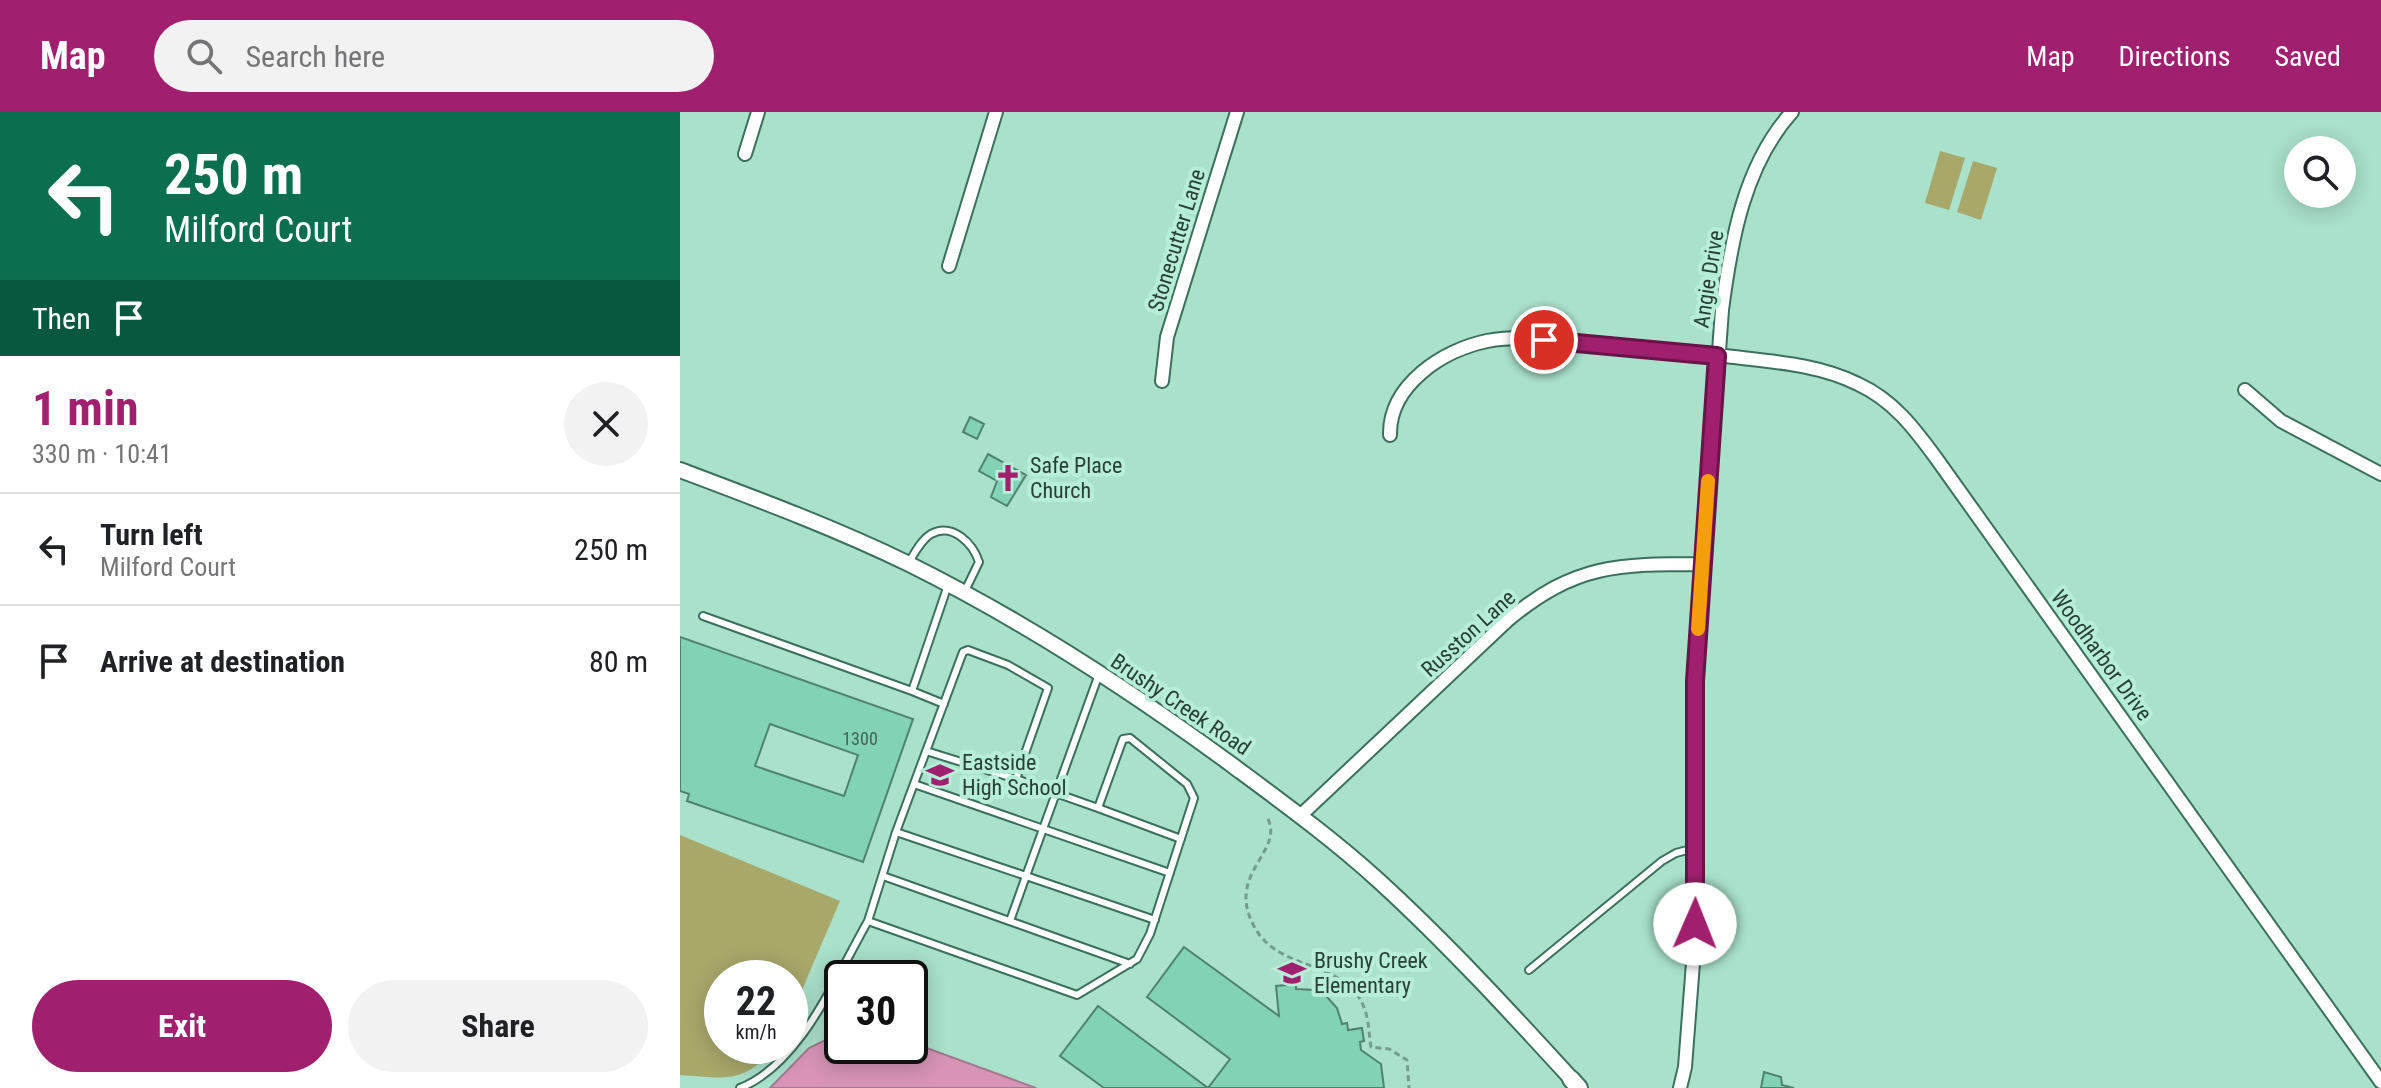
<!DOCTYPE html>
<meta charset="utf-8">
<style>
:root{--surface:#fff;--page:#f2f2f2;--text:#202124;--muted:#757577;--line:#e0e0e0;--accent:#a11f6f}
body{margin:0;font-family:"Roboto Condensed",sans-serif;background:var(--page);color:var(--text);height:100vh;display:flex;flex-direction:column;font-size:30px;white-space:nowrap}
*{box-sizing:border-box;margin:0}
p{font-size:26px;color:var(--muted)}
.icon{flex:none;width:44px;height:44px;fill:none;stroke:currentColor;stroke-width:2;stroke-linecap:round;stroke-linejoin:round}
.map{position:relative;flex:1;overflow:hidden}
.drawer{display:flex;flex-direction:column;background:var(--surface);width:680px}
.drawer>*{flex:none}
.top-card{background:#0b6e4f;color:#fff;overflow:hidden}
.buttons{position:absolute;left:1604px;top:24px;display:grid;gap:16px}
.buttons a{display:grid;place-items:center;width:72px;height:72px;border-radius:50%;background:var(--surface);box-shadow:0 4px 20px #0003;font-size:40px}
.speed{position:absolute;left:24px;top:848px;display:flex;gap:16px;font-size:40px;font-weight:700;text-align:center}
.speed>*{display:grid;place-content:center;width:104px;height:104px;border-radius:50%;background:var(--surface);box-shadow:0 4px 20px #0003;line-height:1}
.speed small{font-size:20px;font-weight:400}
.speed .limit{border:4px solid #111;border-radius:12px;background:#fff;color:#111}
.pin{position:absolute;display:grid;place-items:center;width:68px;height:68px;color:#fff;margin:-34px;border:4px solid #fff;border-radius:50%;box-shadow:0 2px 8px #0007}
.me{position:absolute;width:88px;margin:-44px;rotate:1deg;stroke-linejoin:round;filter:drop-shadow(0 0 6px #0008)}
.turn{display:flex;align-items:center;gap:28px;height:168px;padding:0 32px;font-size:36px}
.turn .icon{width:104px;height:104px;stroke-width:2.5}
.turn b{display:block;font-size:56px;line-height:68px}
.then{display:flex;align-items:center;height:76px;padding:0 32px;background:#0003;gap:16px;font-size:30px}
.round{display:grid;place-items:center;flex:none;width:84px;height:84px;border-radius:42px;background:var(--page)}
.headline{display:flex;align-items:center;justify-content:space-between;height:136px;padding:0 32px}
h1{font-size:48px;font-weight:700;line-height:60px;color:var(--accent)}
.primary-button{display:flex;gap:16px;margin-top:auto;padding:16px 32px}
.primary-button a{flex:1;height:92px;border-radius:48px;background:var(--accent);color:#fff;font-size:32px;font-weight:700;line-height:92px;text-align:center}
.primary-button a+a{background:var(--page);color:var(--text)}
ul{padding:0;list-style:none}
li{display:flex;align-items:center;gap:24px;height:112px;padding:0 32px;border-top:2px solid var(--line)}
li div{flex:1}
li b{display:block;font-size:30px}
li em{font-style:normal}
header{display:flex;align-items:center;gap:48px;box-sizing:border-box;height:112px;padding:0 40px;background:var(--accent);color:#fff}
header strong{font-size:38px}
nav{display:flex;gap:44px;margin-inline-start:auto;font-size:28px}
.search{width:560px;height:72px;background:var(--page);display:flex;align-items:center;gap:20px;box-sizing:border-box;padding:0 28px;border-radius:44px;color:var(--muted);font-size:30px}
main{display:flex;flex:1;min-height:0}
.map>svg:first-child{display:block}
</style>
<header>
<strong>Map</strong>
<div class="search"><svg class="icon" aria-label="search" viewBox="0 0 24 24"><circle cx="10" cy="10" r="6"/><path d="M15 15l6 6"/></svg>Search here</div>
<nav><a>Map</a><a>Directions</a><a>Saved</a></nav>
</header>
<main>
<section class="drawer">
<div class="top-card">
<div class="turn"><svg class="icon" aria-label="left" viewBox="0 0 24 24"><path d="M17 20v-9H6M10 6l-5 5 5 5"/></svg><div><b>250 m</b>Milford Court</div></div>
<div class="then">Then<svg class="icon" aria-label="arrive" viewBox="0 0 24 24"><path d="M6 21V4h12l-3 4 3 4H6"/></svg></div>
</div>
<div class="headline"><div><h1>1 min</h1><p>330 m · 10:41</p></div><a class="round"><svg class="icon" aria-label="close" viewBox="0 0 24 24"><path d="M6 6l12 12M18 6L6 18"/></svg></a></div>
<ul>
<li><svg class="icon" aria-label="left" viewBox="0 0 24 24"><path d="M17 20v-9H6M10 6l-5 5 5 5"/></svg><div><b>Turn left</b><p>Milford Court</p></div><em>250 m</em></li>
<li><svg class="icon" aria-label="arrive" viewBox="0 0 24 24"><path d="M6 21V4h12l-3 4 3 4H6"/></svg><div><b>Arrive at destination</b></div><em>80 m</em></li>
</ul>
<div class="primary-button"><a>Exit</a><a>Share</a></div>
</section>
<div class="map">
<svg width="1701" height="976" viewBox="0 0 1701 976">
<rect width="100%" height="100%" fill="#a9e1cb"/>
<!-- green -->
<path fill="#a8a86b" d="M1260 39 1285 46 1269 98 1245 91Z
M1293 49 1317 56 1301 108 1277 100Z
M0 723 160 789 110 906V866H42V934H95C64 973 45 966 0 963Z"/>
<!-- water -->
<path fill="#d794b5" stroke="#a37a8f" stroke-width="2" d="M162 920V934H230V930L356 976H90L129 936Z"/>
<!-- building -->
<path fill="#82d2b5" stroke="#4f8370" stroke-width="2" fill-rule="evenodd" d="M290 305 304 312 297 327 283 320Z
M308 342 346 363 327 394 311 385 317 369 299 359Z
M0 525 233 607 183 750 7 689 9 682 0 679ZM90 612 178 643 164 684 75 654Z
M504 835 599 904 596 874 616 872V877L635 878 647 885 657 896 662 912 667 911 668 918 682 916 684 929 680 930 681 938 701 952 704 976H528L550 947 467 885Z
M418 894 528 976H424L380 944Z
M1084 960 1101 965 1102 973 1114 976H1081Z"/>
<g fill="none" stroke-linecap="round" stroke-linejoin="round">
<!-- service casing -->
<g stroke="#3c705e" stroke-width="10">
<path id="service" d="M228 452C234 442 241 428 251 422 273 410 293 432 299 450L284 481
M23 504 232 579 268 473
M232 579 264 592
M246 639 336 667
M234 672 490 761
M418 696 501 727
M216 720 188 809 397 883 457 847 470 822 514 686 507 672 450 626 443 627 418 696 336 667 368 576 328 553 288 538 283 540 216 720 346 764 419 562
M203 764 450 852
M330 809 346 764 475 808
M849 858 982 749 996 741 1015 736
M60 976C121 952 157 863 188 809"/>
</g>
<!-- minor casing -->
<g stroke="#3c705e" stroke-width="16">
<path id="minor" d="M65 42 78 0
M269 154 316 0
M482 269 487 225 557 0
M1565 278 1601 309 1701 362
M710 323C709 273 763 238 807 229 844 222 884 229 922 232 966 236 1010 240 1054 245 1096 250 1140 253 1178 272 1213 288 1234 316 1256 346L1701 970
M620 704 828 508C895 452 938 452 1022 452
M1000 976 1005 955 1014 838 1015 569 1042 198C1051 129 1064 53 1112 0"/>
</g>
<!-- tertiary casing -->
<g stroke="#3c705e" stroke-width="18">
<path id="tertiary" d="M0 358C77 387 155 416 229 452 342 508 450 578 552 653 602 690 653 727 699 769 769 833 833 903 897 973"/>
</g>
<!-- secondary casing -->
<g stroke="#3c705e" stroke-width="20">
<path id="secondary" d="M891 967 899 976"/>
</g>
<!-- path -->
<path stroke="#739d8d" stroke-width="3" stroke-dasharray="6 4" stroke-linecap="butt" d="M588 707C604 741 544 762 575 816 600 861 668 847 685 898 689 910 689 923 691 935L709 937 727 948 729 976"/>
<!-- service -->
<use href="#service" stroke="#fff" stroke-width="6"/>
<!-- minor -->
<use href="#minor" stroke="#fff" stroke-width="12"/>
<!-- tertiary -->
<use href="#tertiary" stroke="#fff" stroke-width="14"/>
<!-- secondary -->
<use href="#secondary" stroke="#fff" stroke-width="16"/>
</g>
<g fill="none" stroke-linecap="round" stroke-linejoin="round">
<!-- route casing -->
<g stroke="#691448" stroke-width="20">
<path id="route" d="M864 228 1037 244 1015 569V812"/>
</g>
<!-- route -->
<use href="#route" stroke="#a11f6f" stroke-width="14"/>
<!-- slow -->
<path stroke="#f59e0b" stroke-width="14" d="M1018 517 1028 369"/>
</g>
<!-- icons -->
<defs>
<g id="church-bare" transform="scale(2.16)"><path d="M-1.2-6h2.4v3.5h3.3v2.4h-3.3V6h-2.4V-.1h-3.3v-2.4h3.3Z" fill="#a11f6f" stroke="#b6eed8" stroke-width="2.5" paint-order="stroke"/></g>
<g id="school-bare" transform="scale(2.16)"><path d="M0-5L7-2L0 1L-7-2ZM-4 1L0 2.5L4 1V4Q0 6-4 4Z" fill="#a11f6f" stroke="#b6eed8" stroke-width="2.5" paint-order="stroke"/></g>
</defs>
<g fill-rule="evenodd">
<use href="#church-bare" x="328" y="366"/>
<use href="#school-bare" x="260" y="663"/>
<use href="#school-bare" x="612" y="861"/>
</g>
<g text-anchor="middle" stroke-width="8" stroke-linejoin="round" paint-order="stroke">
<!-- number labels -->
<g font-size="18" fill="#3f6456">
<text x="180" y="633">1300</text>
</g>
<!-- street labels -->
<g font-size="22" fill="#293f37" stroke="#b6eed8">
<text transform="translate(496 128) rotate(-73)" y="8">Stonecutter Lane</text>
<text transform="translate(1028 167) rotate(-81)" y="8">Angie Drive</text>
<text transform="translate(788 521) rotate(-42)" y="8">Russton Lane</text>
<text transform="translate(1422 543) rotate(54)" y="8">Woodharbor Drive</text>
<text transform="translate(501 592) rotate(34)" y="8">Brushy Creek Road</text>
</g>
<!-- poi labels -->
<g font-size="22" fill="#293f37" stroke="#b6eed8" text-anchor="start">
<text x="350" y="361">Safe Place<tspan x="350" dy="25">Church</tspan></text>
<text x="282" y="658">Eastside<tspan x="282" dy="25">High School</tspan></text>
<text x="634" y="856">Brushy Creek<tspan x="634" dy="25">Elementary</tspan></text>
</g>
</g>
</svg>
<div class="buttons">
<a><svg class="icon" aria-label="search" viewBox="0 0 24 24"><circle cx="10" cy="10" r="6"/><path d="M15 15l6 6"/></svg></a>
</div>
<div class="speed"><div>22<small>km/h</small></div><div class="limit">30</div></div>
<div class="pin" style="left:864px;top:228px;background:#d93025"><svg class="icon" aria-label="arrive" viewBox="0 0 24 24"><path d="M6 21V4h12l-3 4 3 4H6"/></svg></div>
<svg class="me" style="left:1015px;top:812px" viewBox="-20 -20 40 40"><circle r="19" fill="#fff"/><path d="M0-13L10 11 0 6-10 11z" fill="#a11f6f"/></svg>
</div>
</main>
